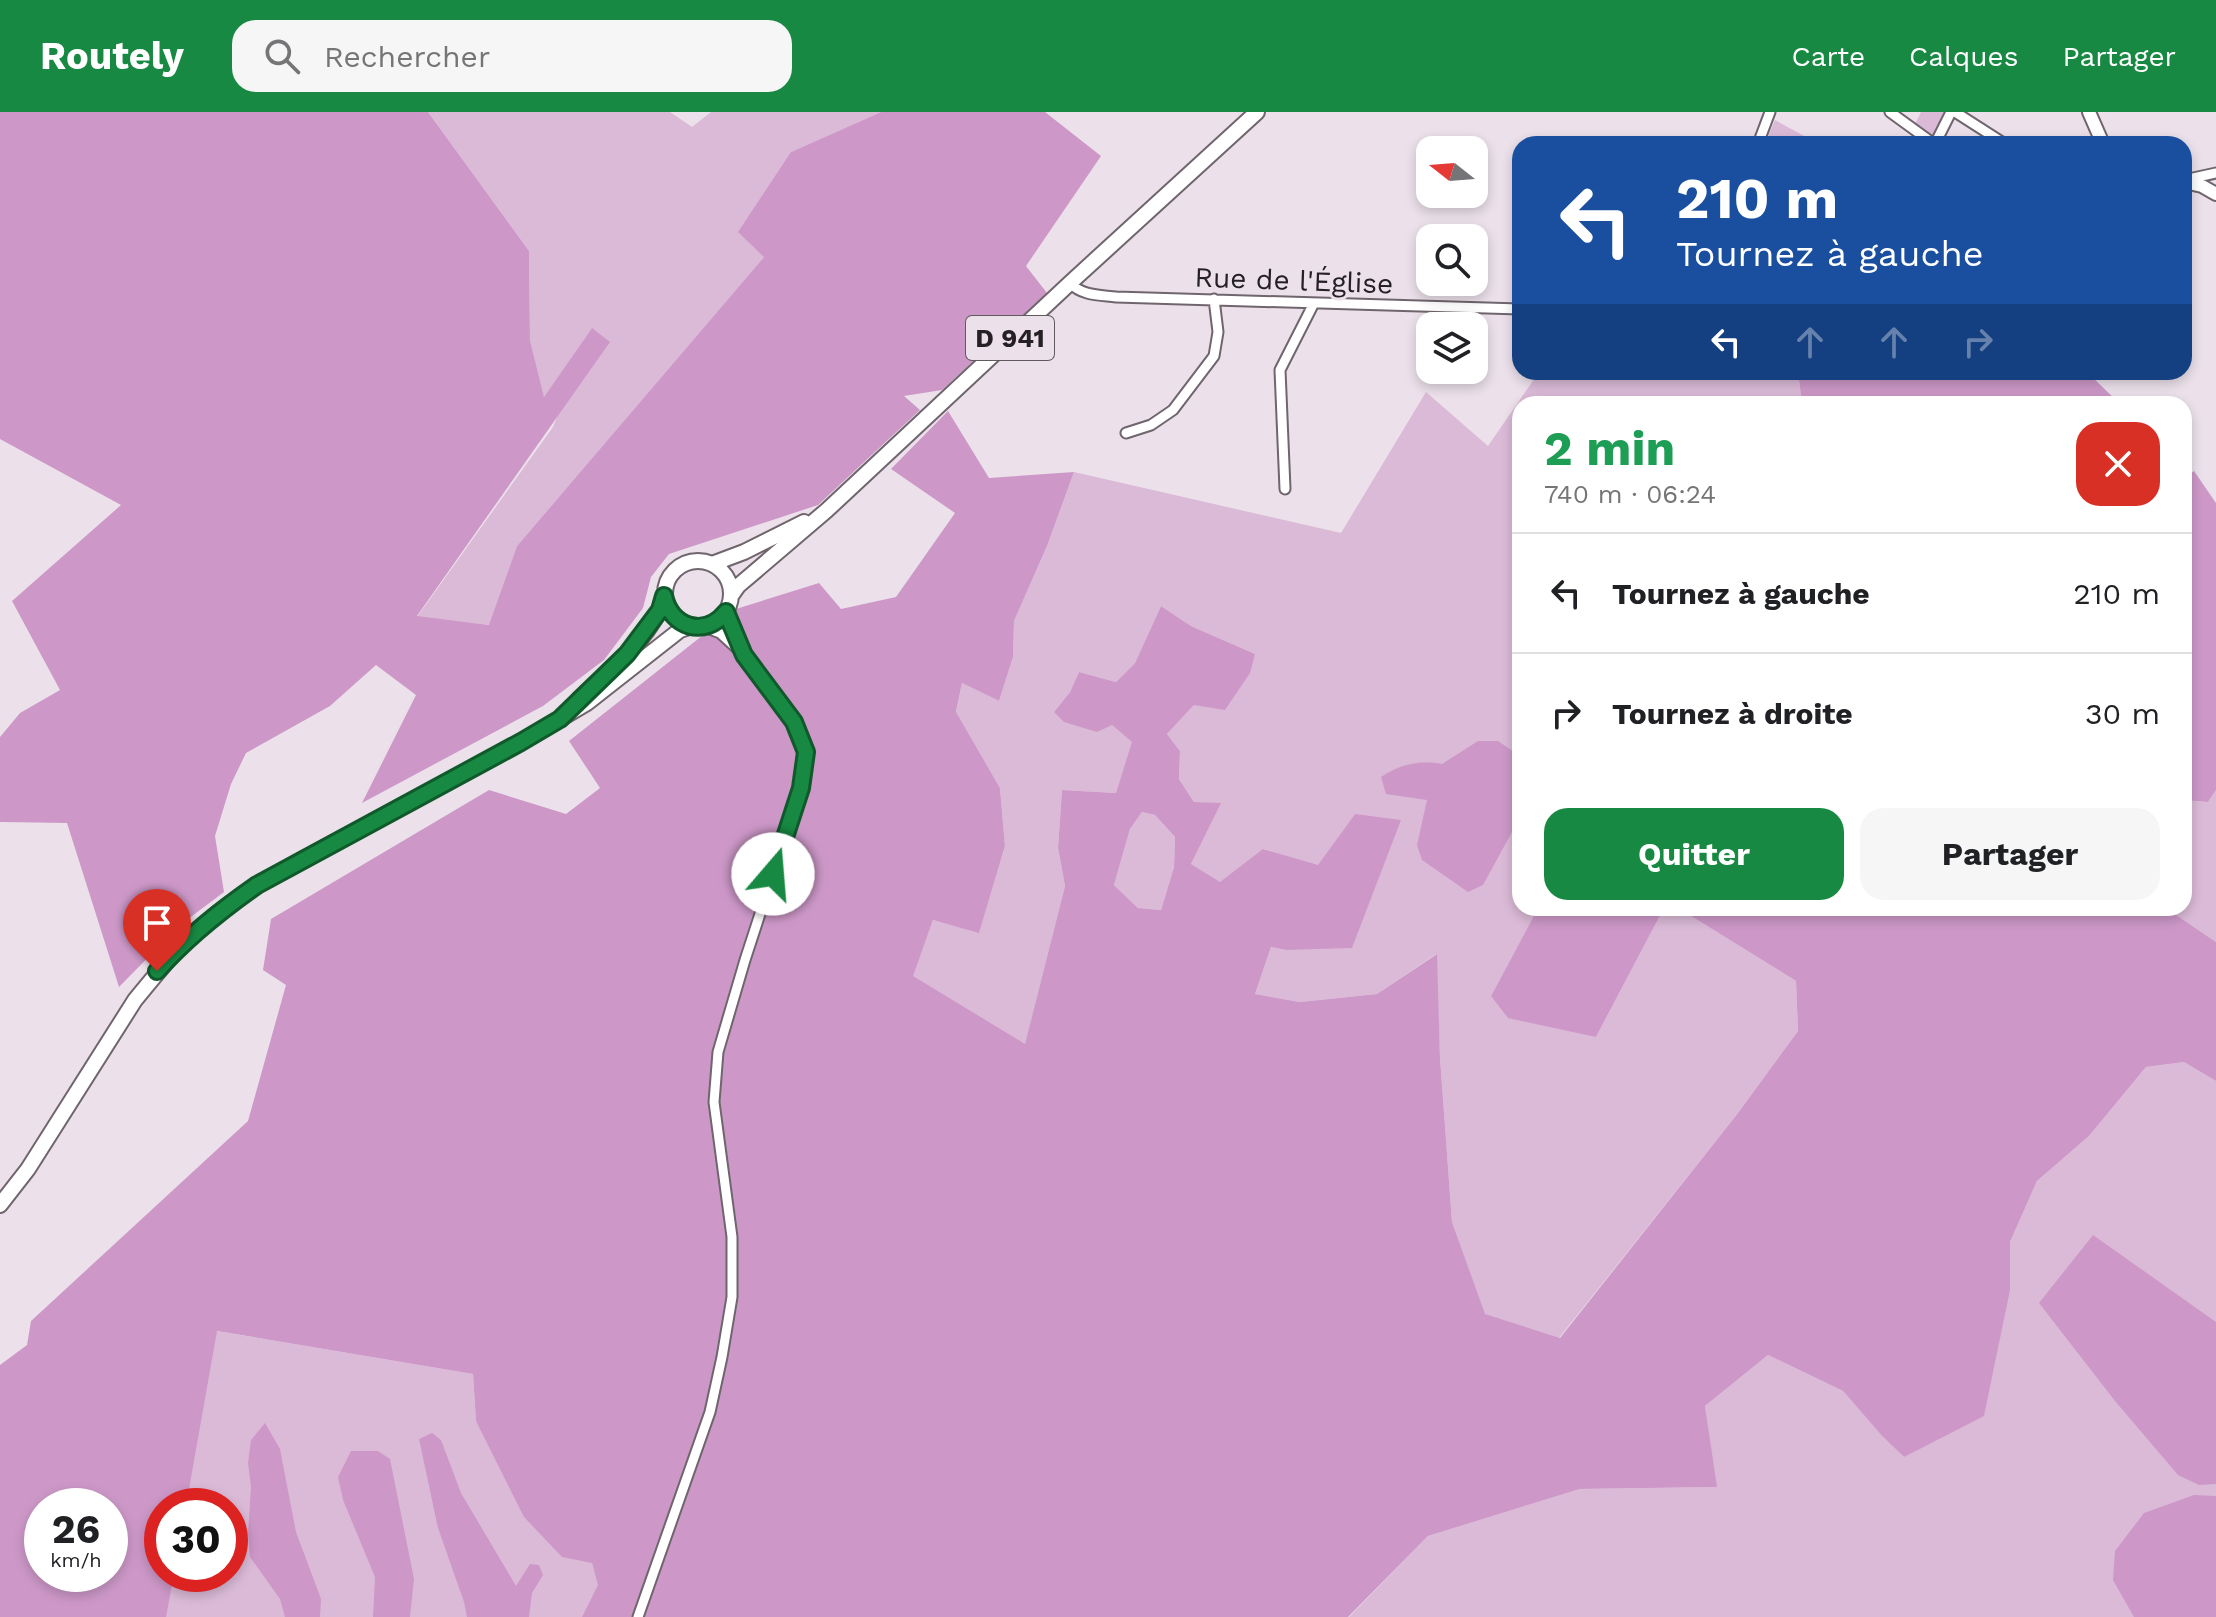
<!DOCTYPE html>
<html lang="fr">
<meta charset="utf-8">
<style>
:root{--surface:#fff;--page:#f6f6f6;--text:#202124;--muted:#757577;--line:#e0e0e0;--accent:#178942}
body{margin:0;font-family:"Work Sans",sans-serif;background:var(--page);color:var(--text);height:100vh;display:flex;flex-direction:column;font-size:30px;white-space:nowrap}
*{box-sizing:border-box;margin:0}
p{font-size:26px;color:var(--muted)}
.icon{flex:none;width:44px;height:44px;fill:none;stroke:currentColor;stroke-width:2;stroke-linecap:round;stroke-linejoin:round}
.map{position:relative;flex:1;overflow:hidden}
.details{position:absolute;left:1512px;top:284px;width:680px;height:520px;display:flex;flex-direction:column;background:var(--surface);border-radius:24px;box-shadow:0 4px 12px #0003}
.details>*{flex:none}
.banner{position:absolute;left:1512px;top:24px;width:680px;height:244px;border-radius:24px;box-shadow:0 4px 12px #0003;background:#1a4fa0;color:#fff;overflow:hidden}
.needle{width:52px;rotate:287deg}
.fabs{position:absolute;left:1416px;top:24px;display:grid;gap:16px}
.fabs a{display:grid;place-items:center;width:72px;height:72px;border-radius:16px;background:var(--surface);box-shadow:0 4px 12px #0003;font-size:40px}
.speed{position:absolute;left:24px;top:1376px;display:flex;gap:16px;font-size:40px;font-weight:700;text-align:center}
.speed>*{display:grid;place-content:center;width:104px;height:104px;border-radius:50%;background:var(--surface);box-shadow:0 4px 12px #0003;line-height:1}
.speed small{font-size:20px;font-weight:400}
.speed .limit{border:12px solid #d22;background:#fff;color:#111}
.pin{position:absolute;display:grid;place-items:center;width:68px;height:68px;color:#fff;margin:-82px -34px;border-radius:50% 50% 50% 0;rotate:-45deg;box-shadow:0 0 8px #0007}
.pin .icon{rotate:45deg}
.me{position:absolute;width:88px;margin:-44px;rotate:18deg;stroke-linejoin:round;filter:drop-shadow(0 0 6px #0008)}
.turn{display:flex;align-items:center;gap:28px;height:168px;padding:0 32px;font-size:36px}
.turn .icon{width:104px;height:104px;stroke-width:2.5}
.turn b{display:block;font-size:56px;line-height:68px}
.lanes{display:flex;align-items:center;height:76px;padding:0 32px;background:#0003;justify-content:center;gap:40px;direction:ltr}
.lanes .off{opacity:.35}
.round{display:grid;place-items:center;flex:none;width:84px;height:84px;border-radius:24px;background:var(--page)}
.head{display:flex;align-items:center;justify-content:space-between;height:136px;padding:0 32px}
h1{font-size:48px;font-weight:700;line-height:60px;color:#1e9e55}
.button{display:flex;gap:16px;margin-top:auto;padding:16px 32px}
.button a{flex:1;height:92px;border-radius:24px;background:var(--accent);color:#fff;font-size:32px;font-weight:700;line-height:92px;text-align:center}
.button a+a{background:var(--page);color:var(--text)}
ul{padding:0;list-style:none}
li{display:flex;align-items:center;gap:24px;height:120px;padding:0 32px;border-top:2px solid var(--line)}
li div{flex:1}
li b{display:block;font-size:30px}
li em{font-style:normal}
header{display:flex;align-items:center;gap:48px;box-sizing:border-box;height:112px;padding:0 40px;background:var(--accent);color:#fff}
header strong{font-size:38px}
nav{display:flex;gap:44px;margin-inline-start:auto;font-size:28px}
.search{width:560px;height:72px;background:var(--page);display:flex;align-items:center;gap:20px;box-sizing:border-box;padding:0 28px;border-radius:24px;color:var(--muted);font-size:30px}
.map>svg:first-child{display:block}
</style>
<header>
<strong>Routely</strong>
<div class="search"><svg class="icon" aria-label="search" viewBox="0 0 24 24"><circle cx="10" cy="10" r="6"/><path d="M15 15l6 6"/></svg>Rechercher</div>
<nav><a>Carte</a><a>Calques</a><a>Partager</a></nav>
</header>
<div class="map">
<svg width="2216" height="1505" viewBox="0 0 2216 1505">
<rect width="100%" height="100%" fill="#ece1eb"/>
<!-- green -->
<path fill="#dbbad7" d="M428 0H670L692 15 711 0H881L791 40 764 145 517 434 490 513 417 505 553 315 592 216 544 286 530 228 529 139Z
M1921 0H1945L1933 23 1915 12Z
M1775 8 1819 32H1765Z
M1539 260H1798L1802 292H1520V796H1538L1491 884 1596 925 1664 796H1678L1796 869 1798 919 1738 1001 1559 1226 1484 1202 1452 1110 1440 946 1436 842 1377 882 1300 890 1255 882 1271 835 1286 838 1355 702 1318 754 1264 737 1220 771 1191 752 1220 692 1194 690 1179 667 1180 639 1167 622 1194 593 1255 542 1191 514 1161 494 1135 551 1116 570 1079 560 1070 580 1054 600 1112 613 1133 630 1116 681 1062 678 1058 736 1065 774 1025 933 912 864 933 808 979 820 1005 734 1000 676 956 601 962 571 999 589 1013 545 1014 509 1047 434 1074 360 1341 421 1426 280 1488 334Z
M2216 678V830L2166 796H2184V688L2208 690Z
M1142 700 1155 703 1175 725 1174 755 1161 798 1138 796 1114 773 1130 717Z
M2184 950 2216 969V1505H1349L1428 1424 1580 1377 1716 1375 1705 1294 1768 1243 1843 1279 1882 1324 1904 1345 2010 1178V1130L2037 1069 2089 1024 2146 955Z
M216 1219 473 1262 476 1309 592 1451 606 1496 603 1505H165L173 1462H230V1394H185Z"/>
<!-- forest -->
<path fill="#cd98c8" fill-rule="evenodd" d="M0 0H428L529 139 530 228 544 285 592 216 610 230 417 504 489 513 517 434 764 145 738 120 791 40 881 0H1045L1101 44 1026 154 1047 181 942 278 904 284 920 298 818 393 669 442 651 465 643 496 604 548 543 594 362 691 416 583 376 553 330 594 246 641 231 672 215 724 224 780 180 813 119 875 67 711 0 710V625L20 601 60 578 12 489 121 393 0 327Z
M1798 260H2087L2120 292H1802Z
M948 299 989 366 1074 360 1047 434 1014 509 1013 545 999 589 962 571 956 600 1000 676 1005 734 979 821 933 808 913 864 1025 932 1065 774 1058 736 1062 678 1116 681 1132 630 1112 613 1097 620 1064 610 1054 600 1070 580 1079 560 1116 570 1135 551 1161 494 1191 514 1255 542 1250 561 1225 598 1194 593 1167 622 1180 639 1179 667 1194 690 1221 691 1191 752 1220 770 1263 737 1318 753 1355 702 1401 708 1352 836 1286 838 1271 835 1255 882 1300 890 1377 882 1437 842 1440 946 1452 1110 1485 1202 1560 1226 1738 1001 1798 919 1796 869 1678 796H1935L1993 804 2000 796H2166L2216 830V969L2184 950 2146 955 2089 1024 2037 1069 2010 1130V1178L1984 1304 1904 1345 1882 1324 1843 1279 1768 1243 1705 1294 1717 1375 1580 1377 1428 1424 1348 1505H582L598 1473 592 1451 562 1445 524 1405 476 1309 473 1262 217 1219 186 1394H162V1462H174L166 1505H0V1253L27 1233 31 1209 248 1009 286 873 263 858 271 807 489 678 566 702 600 676 569 629 736 497 819 471 841 497 896 485 955 401 891 357ZM1142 700 1155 703 1175 725 1174 755 1161 798 1138 796 1114 773 1130 717ZM42 1394H110V1462H42Z
M2194 359 2216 391V678L2208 690 2184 688V366Z
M1478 629H1498L1520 644V701L1518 709 1483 773 1468 780 1422 748 1417 733 1427 688 1386 682 1381 665C1401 652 1419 648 1442 652Z
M1538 796H1664L1596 925 1508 906 1491 884Z
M2093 1123 2216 1210V1372L2199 1373 2178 1363 2115 1289 2039 1191Z
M265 1311 280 1337 296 1420 321 1487 320 1505H285L280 1487 250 1445 248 1422 251 1375 248 1351 251 1328Z
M432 1321 441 1328 461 1381 516 1474 530 1452 539 1453 543 1463 532 1481 529 1505H467L464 1490 438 1416 419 1327Z
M351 1339H378L390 1347 414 1467 410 1505H373L375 1465 343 1388 338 1365Z
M2194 1383 2216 1384V1505H2134L2113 1468 2115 1439 2144 1401Z"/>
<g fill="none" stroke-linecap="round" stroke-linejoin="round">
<!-- minor casing -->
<g stroke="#6f656d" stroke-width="13">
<path id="minor" d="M1890 0 1934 32
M1955 0 2005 32
M1758 32 1770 0
M1935 32 1951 0
M2184 68 2216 61
M1070 171C1082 184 1100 183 1116 185L1520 197
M1126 321 1151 313 1173 298 1214 244 1218 220 1214 187
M1285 377 1280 258 1314 191
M726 500 741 536
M638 1505 710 1300 722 1245 732 1185V1125L714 990 718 940 745 848 801 676 806 640 794 610 744 543 720 521 704 515"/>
</g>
<!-- secondary casing -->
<g stroke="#6f656d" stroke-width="16">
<path id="secondary" d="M2089 0 2103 32
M2184 70 2202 74 2216 82"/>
</g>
<!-- primary casing -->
<g stroke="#6f656d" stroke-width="18">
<path id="primary" d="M665 482a33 33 0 1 1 66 0a33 33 0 1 1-66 0Z
M712 452 744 440 804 410
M731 484 738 474 826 399 1070 171 1257 0
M579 587C609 558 652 527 664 485
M0 1093 28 1057 135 888 182 831 219 800 257 773 305 746 521 630 587 591 680 518 689 515"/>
</g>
<!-- minor -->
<use href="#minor" stroke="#fff" stroke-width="9"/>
<!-- secondary -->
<use href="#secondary" stroke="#fff" stroke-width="12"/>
<!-- primary -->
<use href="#primary" stroke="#fff" stroke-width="14"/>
</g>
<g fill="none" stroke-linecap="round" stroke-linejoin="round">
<!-- route casing -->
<g stroke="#0f592b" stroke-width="20">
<path id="route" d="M157 859C187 825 220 799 257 773L521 630 560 607 627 542 660 498 664 484C671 516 705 526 726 500L744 543 794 610 806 640 801 676 773 762"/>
</g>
<!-- route -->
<use href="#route" stroke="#178942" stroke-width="14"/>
</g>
<g text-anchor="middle" stroke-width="6" stroke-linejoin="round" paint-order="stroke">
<!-- shield labels -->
<rect fill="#ece1eb" stroke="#605a5f" stroke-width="2" x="966" y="204" width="88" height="44" rx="6"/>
<g font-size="26" font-weight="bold" fill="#242023">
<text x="1010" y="235">D 941</text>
</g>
<!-- street labels -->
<g font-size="28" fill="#242023" stroke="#ece1eb">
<text transform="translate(1294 168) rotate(2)" y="10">Rue de l'Église</text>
</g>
</g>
</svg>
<div class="fabs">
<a><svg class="needle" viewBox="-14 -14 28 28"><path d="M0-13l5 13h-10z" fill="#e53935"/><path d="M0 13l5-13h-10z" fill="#757577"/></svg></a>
<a><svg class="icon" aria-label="search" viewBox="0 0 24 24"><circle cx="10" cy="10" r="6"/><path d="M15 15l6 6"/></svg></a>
<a><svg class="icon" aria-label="layers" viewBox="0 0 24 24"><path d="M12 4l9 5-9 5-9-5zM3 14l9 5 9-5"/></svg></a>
</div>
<div class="speed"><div>26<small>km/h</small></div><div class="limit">30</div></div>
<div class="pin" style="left:157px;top:859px;background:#d93025"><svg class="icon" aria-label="arrive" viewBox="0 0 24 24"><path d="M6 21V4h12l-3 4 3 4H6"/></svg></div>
<svg class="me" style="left:773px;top:762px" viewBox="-20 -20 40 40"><circle r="19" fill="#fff"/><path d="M0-13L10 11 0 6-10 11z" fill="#178942"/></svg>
<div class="banner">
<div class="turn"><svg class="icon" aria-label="left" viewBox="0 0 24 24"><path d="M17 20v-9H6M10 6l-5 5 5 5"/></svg><div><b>210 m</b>Tournez à gauche</div></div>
<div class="lanes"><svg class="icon" aria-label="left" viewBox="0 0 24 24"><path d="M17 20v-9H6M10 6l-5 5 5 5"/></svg><svg class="icon off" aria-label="ahead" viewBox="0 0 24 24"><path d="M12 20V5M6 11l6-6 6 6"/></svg><svg class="icon off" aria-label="ahead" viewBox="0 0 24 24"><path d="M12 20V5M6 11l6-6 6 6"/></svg><svg class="icon off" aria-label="right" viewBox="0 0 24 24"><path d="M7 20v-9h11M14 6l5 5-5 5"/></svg></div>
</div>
<section class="details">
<div class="head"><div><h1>2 min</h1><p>740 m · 06:24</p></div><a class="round" style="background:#d93025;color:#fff"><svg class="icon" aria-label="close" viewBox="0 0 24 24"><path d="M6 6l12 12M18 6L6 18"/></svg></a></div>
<ul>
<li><svg class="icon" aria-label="left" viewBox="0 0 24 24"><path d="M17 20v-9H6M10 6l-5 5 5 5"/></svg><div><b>Tournez à gauche</b></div><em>210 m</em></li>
<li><svg class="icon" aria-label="right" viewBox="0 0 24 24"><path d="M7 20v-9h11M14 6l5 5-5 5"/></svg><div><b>Tournez à droite</b></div><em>30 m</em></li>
</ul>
<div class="button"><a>Quitter</a><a>Partager</a></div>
</section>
</div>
